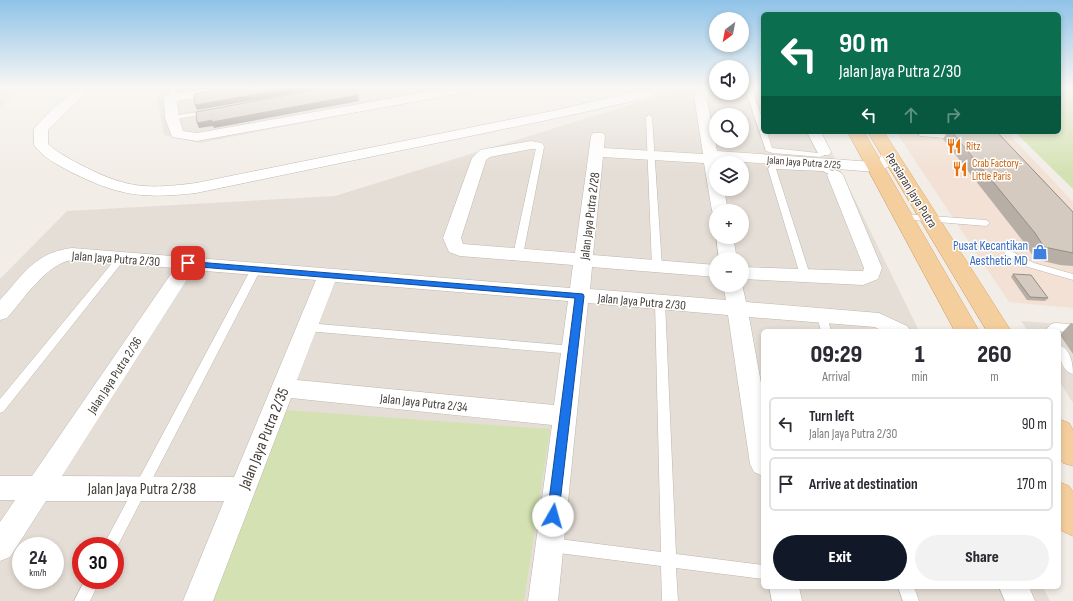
<!DOCTYPE html>
<meta charset="utf-8">
<style>
:root{--surface:#fff;--page:#f2f2f3;--text:#2b2b33;--muted:#7c7c81;--line:#e1e1e2;--accent:#111827}
body{margin:0;font-family:"Sofia Sans Condensed",sans-serif;background:var(--page);color:var(--text);height:100vh;display:flex;flex-direction:column;font-size:15px;white-space:nowrap}
*{box-sizing:border-box;margin:0}
p{font-size:13px;color:var(--muted)}
.icon{flex:none;width:22px;height:22px;fill:none;stroke:currentColor;stroke-width:2;stroke-linecap:round;stroke-linejoin:round}
.map{position:relative;flex:1;overflow:hidden}
.panel{position:absolute;left:761px;top:329px;width:300px;height:260px;display:flex;flex-direction:column;background:var(--surface);border-radius:6px;box-shadow:0 2px 6px #0003}
.panel>*{flex:none}
.banner{position:absolute;left:761px;top:12px;width:300px;height:122px;border-radius:6px;box-shadow:0 2px 6px #0003;background:#0b6e4f;color:#fff;overflow:hidden}
.needle{width:26px;rotate:212deg}
.controls{position:absolute;left:709px;top:12px;display:grid;gap:8px}
.controls a{display:grid;place-items:center;width:40px;height:40px;border-radius:50%;background:var(--surface);box-shadow:0 2px 6px #0003;font-size:20px}
.speed{position:absolute;left:12px;top:537px;display:flex;gap:8px;font-size:20px;font-weight:700;text-align:center}
.speed>*{display:grid;place-content:center;width:52px;height:52px;border-radius:50%;background:var(--surface);box-shadow:0 2px 6px #0003;line-height:1}
.speed small{font-size:10px;font-weight:400}
.speed .limit{border:6px solid #d22;background:#fff;color:#111}
.pin{position:absolute;display:grid;place-items:center;width:34px;height:34px;color:#fff;margin:-17px;border-radius:8px;box-shadow:0 2px 6px #0006}
.me{position:absolute;width:44px;margin:-22px;rotate:7deg;stroke-linejoin:round;filter:drop-shadow(0 0 3px #0008)}
.turn{display:flex;align-items:center;gap:14px;height:84px;padding:0 12px;font-size:18px}
.turn .icon{width:52px;height:52px;stroke-width:2.5}
.turn b{display:block;font-size:28px;line-height:34px}
.lanes{display:flex;align-items:center;height:38px;padding:0 12px;background:#0003;justify-content:center;gap:20px;direction:ltr}
.lanes .off{opacity:.35}
.eta{display:flex;justify-content:space-evenly;align-items:center;height:68px;text-align:center}
.eta b{font-size:24px;font-weight:800;line-height:28px}
.primary-button{display:flex;gap:8px;margin-top:auto;padding:8px 12px}
.primary-button a{flex:1;height:46px;border-radius:24px;background:var(--accent);color:#fff;font-size:16px;font-weight:800;line-height:46px;text-align:center}
.primary-button a+a{background:var(--page);color:var(--text)}
ul{padding:0;list-style:none}
li{display:flex;align-items:center;gap:12px;height:54px;margin:0 8px 6px;padding:0 4px;border:2px solid var(--line);border-radius:6px}
li div{flex:1}
li b{display:block;font-size:15px}
li em{font-style:normal}
.map>svg:first-child{display:block}
</style>
<div class="map">
<svg width="1073" height="601" viewBox="0 0 1073 601">
<rect width="100%" height="100%" fill="#f2ede7"/>
<!-- residential -->
<path fill="#e5ded6" fill-rule="evenodd" d="M0 88H22L0 107Z
M164 88H483L200 143 164 135 157 99Z
M684 88H716V93H742V88H763V132H822L919 331H763V587H1043L1050 601H0V279L67 211 335 196ZM716 115H742V141H716ZM716 163H742V189H716ZM716 211H742V237H716ZM716 259H742V285H716ZM21 546H55V580H21ZM81 546H115V580H81Z
M1021 321 1073 325V403L1059 381V331H1028Z"/>
<!-- commercial -->
<path fill="#f2e1d4" d="M896 132H1007L1073 202V308L1009 302Z"/>
<!-- green -->
<path fill="#d4e2b3" d="M1059 88H1073V189L1015 132H1059Z
M285 410 550 429 524 601H212Z"/>
<g fill="none" stroke-linecap="round" stroke-linejoin="round">
<!-- lane casing -->
<g stroke="#bfb6ad" stroke-width="1">
<path id="lane" d="M171 88H177L173 98 170 100 167 98Z
M745 88H751L763 121V132H767L772 148 818 153 824 150H827V154L820 157 773 153 766 151Z
M209 110 212 112 211 113 172 120 169 118 172 116Z
M649 115 652 117 662 267 657 270 652 267 646 117Z
M922 133 957 135 961 137 957 139 920 136 918 135Z
M534 144H540L544 147 523 255 518 258 513 255 536 148 533 146Z
M771 164 825 167 839 175 835 177 823 171 776 169 811 278 809 280 806 281 801 278 768 169Z
M904 214 986 220 990 223 986 226 901 219 900 217Z
M1009 250 1034 263 1073 274V280L1028 267 1006 255 1004 253 1006 251Z
M121 255 124 256 126 258 124 260 4 411 0 413V399L118 256Z
M256 266 261 269 115 551V546H103L251 269Z
M660 299 665 302 676 554 763 565V579L676 568 678 601H662L661 566 551 552 546 550 544 545 546 540 551 538 661 552 655 302Z
M822 312 827 316 831 331H821L817 316Z
M307 323 573 346 577 347 578 350 577 353 573 354 307 331 303 330 302 327 303 324Z
M1055 323 1073 324V332L1045 331 1051 324Z
M1059 345C1071 349 1073 364 1073 374 1061 371 1059 355 1059 345Z
M85 580H100L90 601H74Z
M898 587H914L919 601H903Z"/>
</g>
<!-- street casing -->
<g stroke="#bfb6ad" stroke-width="1">
<path id="street" d="M78 88H91L48 130V144C59 154 72 160 85 167 129 189 148 189 196 183L557 110 650 88H668L666 91 638 100 557 118 196 193C143 199 119 196 71 172 58 165 42 157 34 145V129L36 126 54 107Z
M211 88H239L233 92 177 101 179 118 183 131 197 133 449 88H474L468 92 197 141 172 137 165 118 164 98 165 95Z
M699 88H714L706 96 717 151 874 162 879 160 884 150H894L896 153 890 166 876 172 719 160V163H716V189H724L728 211H716V215L712 211 704 163 603 157 593 255 716 265V277L592 267 590 289 726 300 723 285 742 284 746 302 879 313 907 326 911 331H882L875 327 749 317 763 394V476L754 472 750 464 728 315 588 303 558 601H528L552 425 291 398 213 601H183L224 501H46L10 557 0 561V522L15 500H0V476H32L175 268 72 260C46 264 24 299 7 318L0 320V300C24 274 34 253 72 248L570 288 573 265 460 256 449 252 443 238 472 158 480 150 485 149 531 141 542 143 544 146 542 149H531L490 157 486 160 461 238 463 244 575 253 591 136 593 133H603L605 136 604 148 703 154 694 96 697 89ZM193 270 316 280 234 477 62 476ZM335 282 568 301 554 405 297 380Z
M807 132H821L831 152 829 155H819Z
M835 170 840 172 843 175 882 268 878 279 863 285 742 279V267L863 271 864 268 827 175 830 172Z
M716 236 733 237 737 259H719Z
M769 587H799L802 601H772Z
M999 587H1029L1035 601H1005Z"/>
</g>
<!-- primary casing -->
<g stroke="#d8a86f" stroke-width="1">
<path id="primary" d="M848 132H864L979 331H955Z
M868 132H884L1011 331H987Z
M1059 419 1069 423 1073 430V466L1063 463 1059 456Z
M1059 482 1069 486 1073 492V536L1062 531 1059 525Z"/>
</g>
<!-- lane -->
<use href="#lane" fill="#fff" fill-rule="evenodd"/>
<!-- street -->
<use href="#street" fill="#fff" fill-rule="evenodd"/>
<!-- primary -->
<use href="#primary" fill="#f5ce9d" fill-rule="evenodd"/>
</g>
<!-- wall -->
<path fill="#b7aea5" d="M404 88H425L420 90 415 89 412 90Z
M938 132H997L1073 212V266L1060 265 1035 259 1026 245 943 139 947 133Z
M1013 274 1048 298 1045 301 1027 300 1011 277Z
M1071 323 1073 324V354L1060 335Z"/>
<!-- shaded-wall -->
<path fill="#958d86" d="M194 88H204L195 89Z
M292 88H324L197 110 195 105Z
M411 88H414L415 89 412 90Z
M419 88H425L420 90Z
M358 95 359 101 214 128 213 126 199 128 197 123Z"/>
<!-- building -->
<path fill="#d5cac0" stroke="#958d86" d="M230 88H292L195 105 194 94Z
M326 88H354L358 95 212 122V120L197 123 196 112Z
M952 132H997L1073 212V253L1044 247 1035 233Z
M1013 274 1031 275 1048 298 1030 297Z"/>
<!-- sky -->
<linearGradient id="sky" x2="0" y2="1"><stop stop-color="#8fc3e8"/><stop offset="0.51" stop-color="#f9f7f4"/><stop offset="1" stop-color="#f9f7f4" stop-opacity="0"/></linearGradient>
<rect width="1073" height="172" fill="url(#sky)"/>
<!-- route -->
<path fill="#1a73e8" stroke="#114b97" d="M185 261 583 294 584 296 558 520 553 522 549 520 547 516 575 298 188 266 185 265Z"/>
<!-- icons -->
<defs>
<g id="restaurant-bare" transform="scale(1.2)"><path d="M-5-6h1v4h1v-4h1v4h1v-4h1v5L-1.5 .5V6h-2V.5L-5-1ZM5-6V6H3V1.5H1.5Q1.5-4 5-6Z" fill="#e8710a" stroke="#fff" stroke-width="2.5" paint-order="stroke"/></g>
<g id="shop-bare" transform="scale(1.2)"><path d="M-5-2.5h2.3a2.7 3.5 0 0 1 5.4 0H5L5.5 6h-11ZM-1.5-2.5h3a1.5 2.3 0 0 0-3 0Z" fill="#3f7fe0" stroke="#fff" stroke-width="2.5" paint-order="stroke"/></g>
</defs>
<g fill-rule="evenodd">
<use href="#restaurant-bare" x="954" y="146"/>
<use href="#restaurant-bare" x="960" y="169"/>
<use href="#shop-bare" x="1040" y="252"/>
</g>
<g text-anchor="middle" stroke-width="3" stroke-linejoin="round" paint-order="stroke">
<!-- far-food labels -->
<g font-size="11" fill="#c56008" stroke="#fff" text-anchor="start">
<text x="966" y="150">Ritz</text>
<text x="972" y="167">Crab Factory-<tspan x="972" dy="13">Little Paris</tspan></text>
</g>
<!-- far-street labels -->
<g font-size="11" fill="#443d37" stroke="#fff">
<text transform="translate(804 162) rotate(4)" y="4">Jalan Jaya Putra 2/25</text>
</g>
<!-- street labels -->
<g font-size="13" fill="#443d37" stroke="#fff">
<text transform="translate(912 190) rotate(58)" y="5">Persiaran Jaya Putra</text>
<text transform="translate(589 216) rotate(-83)" y="5">Jalan Jaya Putra 2/28</text>
<text transform="translate(116 258) rotate(4)" y="5">Jalan Jaya Putra 2/30</text>
<text transform="translate(642 301) rotate(5)" y="5">Jalan Jaya Putra 2/30</text>
<text transform="translate(114 375) rotate(-57)" y="5">Jalan Jaya Putra 2/36</text>
<text transform="translate(424 402) rotate(6)" y="5">Jalan Jaya Putra 2/34</text>
</g>
<!-- shop labels -->
<g font-size="13" fill="#366cbe" stroke="#fff" text-anchor="end">
<text x="1028" y="250">Pusat Kecantikan<tspan x="1028" dy="15">Aesthetic MD</tspan></text>
</g>
<!-- near-street labels -->
<g font-size="16" fill="#443d37" stroke="#fff">
<text transform="translate(263 438) rotate(-68)" y="6">Jalan Jaya Putra 2/35</text>
<text x="142" y="494">Jalan Jaya Putra 2/38</text>
</g>
</g>
</svg>
<div class="controls">
<a><svg class="needle" viewBox="-14 -14 28 28"><path d="M0-13l5 13h-10z" fill="#e53935"/><path d="M0 13l5-13h-10z" fill="#7c7c81"/></svg></a>
<a><svg class="icon" aria-label="sound" viewBox="0 0 24 24"><path d="M4 9h4l5-4v14l-5-4H4zM17 9q2 3 0 6"/></svg></a>
<a><svg class="icon" aria-label="search" viewBox="0 0 24 24"><circle cx="10" cy="10" r="6"/><path d="M15 15l6 6"/></svg></a>
<a><svg class="icon" aria-label="layers" viewBox="0 0 24 24"><path d="M12 4l9 5-9 5-9-5zM3 14l9 5 9-5"/></svg></a>
<a>+</a>
<a>−</a>
</div>
<div class="speed"><div>24<small>km/h</small></div><div class="limit">30</div></div>
<div class="pin" style="left:188px;top:263px;background:#d93025"><svg class="icon" aria-label="arrive" viewBox="0 0 24 24"><path d="M6 21V4h12l-3 4 3 4H6"/></svg></div>
<svg class="me" style="left:553px;top:516px" viewBox="-20 -20 40 40"><circle r="19" fill="#fff"/><path d="M0-13L10 11 0 6-10 11z" fill="#1a73e8"/></svg>
<div class="banner">
<div class="turn"><svg class="icon" aria-label="left" viewBox="0 0 24 24"><path d="M17 20v-9H6M10 6l-5 5 5 5"/></svg><div><b>90 m</b>Jalan Jaya Putra 2/30</div></div>
<div class="lanes"><svg class="icon" aria-label="left" viewBox="0 0 24 24"><path d="M17 20v-9H6M10 6l-5 5 5 5"/></svg><svg class="icon off" aria-label="ahead" viewBox="0 0 24 24"><path d="M12 20V5M6 11l6-6 6 6"/></svg><svg class="icon off" aria-label="right" viewBox="0 0 24 24"><path d="M7 20v-9h11M14 6l5 5-5 5"/></svg></div>
</div>
<section class="panel">
<div class="eta">
<div><b>09:29</b><p>Arrival</p></div>
<div><b>1</b><p>min</p></div>
<div><b>260</b><p>m</p></div>
</div>
<ul>
<li><svg class="icon" aria-label="left" viewBox="0 0 24 24"><path d="M17 20v-9H6M10 6l-5 5 5 5"/></svg><div><b>Turn left</b><p>Jalan Jaya Putra 2/30</p></div><em>90 m</em></li>
<li><svg class="icon" aria-label="arrive" viewBox="0 0 24 24"><path d="M6 21V4h12l-3 4 3 4H6"/></svg><div><b>Arrive at destination</b></div><em>170 m</em></li>
</ul>
<div class="primary-button"><a>Exit</a><a>Share</a></div>
</section>
</div>
